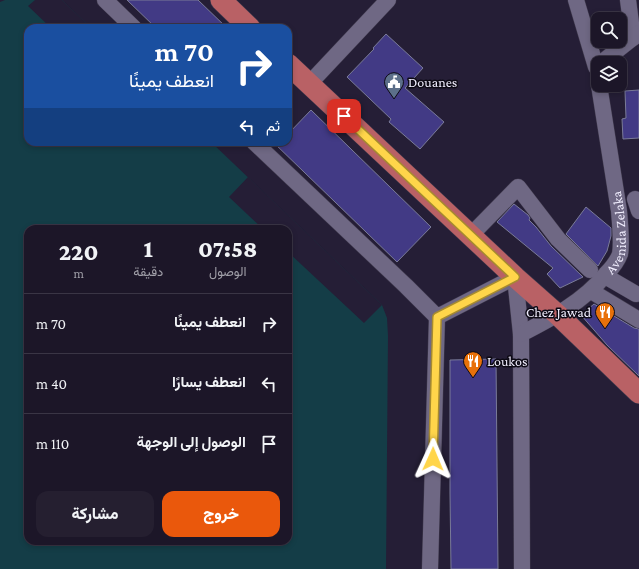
<!DOCTYPE html>
<html lang="ar">
<meta charset="utf-8">
<style>
:root{--surface:#1c1628;--page:#251f30;--text:#f1f3f6;--muted:#a09fa8;--line:#3a3545;--accent:#ea580c}
body{margin:0;font-family:"Crimson Pro",Vazirmatn,serif;background:var(--page);color:var(--text);direction:rtl;height:100vh;display:flex;flex-direction:column;font-size:15px;white-space:nowrap}
*{box-sizing:border-box;margin:0}
p{font-size:13px;color:var(--muted)}
.icon{flex:none;width:22px;height:22px;fill:none;stroke:currentColor;stroke-width:2;stroke-linecap:round;stroke-linejoin:round}
.map{position:relative;flex:1;overflow:hidden;direction:ltr}
.side{position:absolute;left:24px;top:225px;width:268px;height:320px;display:flex;flex-direction:column;background:var(--surface);border-radius:12px;box-shadow:0 2px 6px #0003,0 0 0 1px var(--line);direction:rtl}
.side>*{flex:none}
.hud{position:absolute;left:24px;top:24px;width:268px;height:122px;border-radius:12px;box-shadow:0 2px 6px #0003,0 0 0 1px var(--line);direction:rtl;background:#1a4fa0;color:#fff;overflow:hidden}
.tools{position:absolute;left:591px;top:12px;display:grid;gap:8px}
.tools a{display:grid;place-items:center;width:36px;height:36px;border-radius:8px;background:var(--surface);box-shadow:0 2px 6px #0003,0 0 0 1px var(--line);font-size:20px}
.pin{position:absolute;display:grid;place-items:center;width:34px;height:34px;color:#fff;margin:-17px;border-radius:8px;box-shadow:0 2px 6px #0006}
.me{position:absolute;width:44px;margin:-22px;rotate:1deg;stroke-linejoin:round;filter:drop-shadow(0 0 3px #0008)}
.turn{display:flex;align-items:center;gap:14px;height:84px;padding:0 12px;font-size:18px}
.turn .icon{width:52px;height:52px;stroke-width:2.5}
.turn b{display:block;font-size:28px;line-height:34px}
.then{display:flex;align-items:center;height:38px;padding:0 12px;background:#0003;gap:8px;font-size:15px}
.eta{display:flex;justify-content:space-evenly;align-items:center;height:68px;text-align:center}
.eta b{font-size:24px;font-weight:800;line-height:28px}
.cta{display:flex;gap:8px;margin-top:auto;padding:8px 12px}
.cta a{flex:1;height:46px;border-radius:12px;background:var(--accent);color:#fff;font-size:16px;font-weight:800;line-height:46px;text-align:center}
.cta a+a{background:var(--page);color:var(--text)}
ul{padding:0;list-style:none}
li{display:flex;align-items:center;gap:12px;height:60px;padding:0 12px;border-top:1px solid var(--line)}
li div{flex:1}
li b{display:block;font-size:15px}
li em{font-style:normal}
.map>svg:first-child{display:block}
</style>
<div class="map">
<svg width="639" height="569" viewBox="0 0 639 569">
<rect width="100%" height="100%" fill="#251e36"/>
<!-- water -->
<path fill="#143d47" fill-rule="evenodd" d="M5 0H62L91 28H28V142H211L382 305 387 318 388 336 386 569H0V2ZM28 229H288V541H28Z"/>
<!-- pier -->
<path fill="#251e36" d="M35 0H62L91 28H51L28 6Z
M248 177 382 305 364 323 288 252V229H263L229 197Z"/>
<!-- building -->
<path fill="#423a85" stroke="#7a7b98" d="M127 0H198L227 28H156Z
M386 34 423 68 405 88 444 122 420 149 389 122 391 119 347 77 374 49 373 48Z
M639 90V138L623 139 622 119 626 118 625 91Z
M311 110 431 227 397 262 273 142H288V134Z
M514 204 528 215 530 218 529 220 536 227 551 246 583 277 560 288 547 274 553 268 497 222Z
M586 207 611 228V236L607 251 598 266 566 234Z
M594 304 634 328 639 329V376L607 345 581 315Z
M496 359 498 569H451L450 493V360Z"/>
<g fill="none" stroke-linecap="round" stroke-linejoin="round">
<!-- minor casing -->
<g stroke="#413b4e" stroke-width="17">
<g id="minor">
<path d="M105 0 134 28"/>
<path d="M576 0 596 67 598 65"/>
<path d="M628 0 633 38"/>
<path d="M601 63 639 33"/>
<path d="M309 84 388 0"/>
<path d="M254 142 406 286 437 317 515 277 521 334 522 569"/>
<path d="M635 199 639 211"/>
<path d="M471 235 518 187 558 239 590 270"/>
<path d="M605 276 636 294"/>
<path d="M591 291 639 320"/>
<path id="s1" d="M521 334C552 318 583 302 606 274 612 268 617 262 620 254 622 243 620 222 619 211L599 85"/>
<path d="M430 569 437 317"/>
</g>
</g>
<!-- major casing -->
<g stroke="#413b4e" stroke-width="22">
<path id="major" d="M221 0 250 28
M288 64 515 277 558 315 639 393"/>
</g>
<!-- minor -->
<use href="#minor" stroke="#6f6884" stroke-width="16"/>
<!-- major -->
<use href="#major" stroke="#b96165" stroke-width="21"/>
</g>
<g fill="none" stroke-linecap="round" stroke-linejoin="round">
<!-- route casing -->
<g stroke="#a68a30" stroke-width="10">
<path id="route" d="M344 116 515 277 437 317 433 459"/>
</g>
<!-- route -->
<use href="#route" stroke="#ffd54a" stroke-width="7"/>
</g>
<!-- icons -->
<defs>
<g id="civic-pin" transform="scale(1)"><path d="M0 17L-7.5 6A9.5 9.5 0 1 1 7.5 6Z" fill="#5c6f8a" stroke="#0d0a15"/><path d="M-.6-6.5H3V-4.5H.6V-3L4-1V1h2V6H-6V1h2V-1L-.6-3ZM-1.2 2.5V6h2.4V2.5Z" fill="#fff"/></g>
<g id="restaurant-pin" transform="scale(1)"><path d="M0 17L-7.5 6A9.5 9.5 0 1 1 7.5 6Z" fill="#e8710a" stroke="#0d0a15"/><path d="M-5-6h1v4h1v-4h1v4h1v-4h1v5L-1.5 .5V6h-2V.5L-5-1ZM5-6V6H3V1.5H1.5Q1.5-4 5-6Z" fill="#fff"/></g>
</defs>
<g fill-rule="evenodd">
<use href="#civic-pin" x="394" y="82"/>
<use href="#restaurant-pin" x="605" y="312"/>
<use href="#restaurant-pin" x="473" y="361"/>
</g>
<g text-anchor="middle" stroke-width="3" stroke-linejoin="round" paint-order="stroke">
<!-- poi labels -->
<g font-size="14" fill="#f1eefe" stroke="#0d0a15" text-anchor="start">
<text x="408" y="87">Douanes</text>
<text x="591" y="317" text-anchor="end">Chez Jawad</text>
<text x="487" y="366">Loukos</text>
</g>
<!-- street labels -->
<g font-size="14" fill="#f1eefe" stroke="#0d0a15">
<text dy="5" stroke="none"><textPath href="#s1" startOffset="150">Avenida Zelaka</textPath></text>
</g>
</g>
</svg>
<div class="tools">
<a><svg class="icon" aria-label="search" viewBox="0 0 24 24"><circle cx="10" cy="10" r="6"/><path d="M15 15l6 6"/></svg></a>
<a><svg class="icon" aria-label="layers" viewBox="0 0 24 24"><path d="M12 4l9 5-9 5-9-5zM3 14l9 5 9-5"/></svg></a>
</div>
<div class="pin" style="left:344px;top:116px;background:#d93025"><svg class="icon" aria-label="arrive" viewBox="0 0 24 24"><path d="M6 21V4h12l-3 4 3 4H6"/></svg></div>
<svg class="me" style="left:433px;top:459px" viewBox="-20 -20 40 40"><path d="M0-17L14 15 0 8-14 15z" fill="#ffd54a" stroke="#fff" stroke-width="4"/></svg>
<div class="hud">
<div class="turn"><svg class="icon" aria-label="right" viewBox="0 0 24 24"><path d="M7 20v-9h11M14 6l5 5-5 5"/></svg><div><b>70 m</b>انعطف يمينًا</div></div>
<div class="then">ثم<svg class="icon" aria-label="left" viewBox="0 0 24 24"><path d="M17 20v-9H6M10 6l-5 5 5 5"/></svg></div>
</div>
<section class="side">
<div class="eta">
<div><b>07:58</b><p>الوصول</p></div>
<div><b>1</b><p>دقيقة</p></div>
<div><b>220</b><p>m</p></div>
</div>
<ul>
<li><svg class="icon" aria-label="right" viewBox="0 0 24 24"><path d="M7 20v-9h11M14 6l5 5-5 5"/></svg><div><b>انعطف يمينًا</b></div><em>70 m</em></li>
<li><svg class="icon" aria-label="left" viewBox="0 0 24 24"><path d="M17 20v-9H6M10 6l-5 5 5 5"/></svg><div><b>انعطف يسارًا</b></div><em>40 m</em></li>
<li><svg class="icon" aria-label="arrive" viewBox="0 0 24 24"><path d="M6 21V4h12l-3 4 3 4H6"/></svg><div><b>الوصول إلى الوجهة</b></div><em>110 m</em></li>
</ul>
<div class="cta"><a>خروج</a><a>مشاركة</a></div>
</section>
</div>
